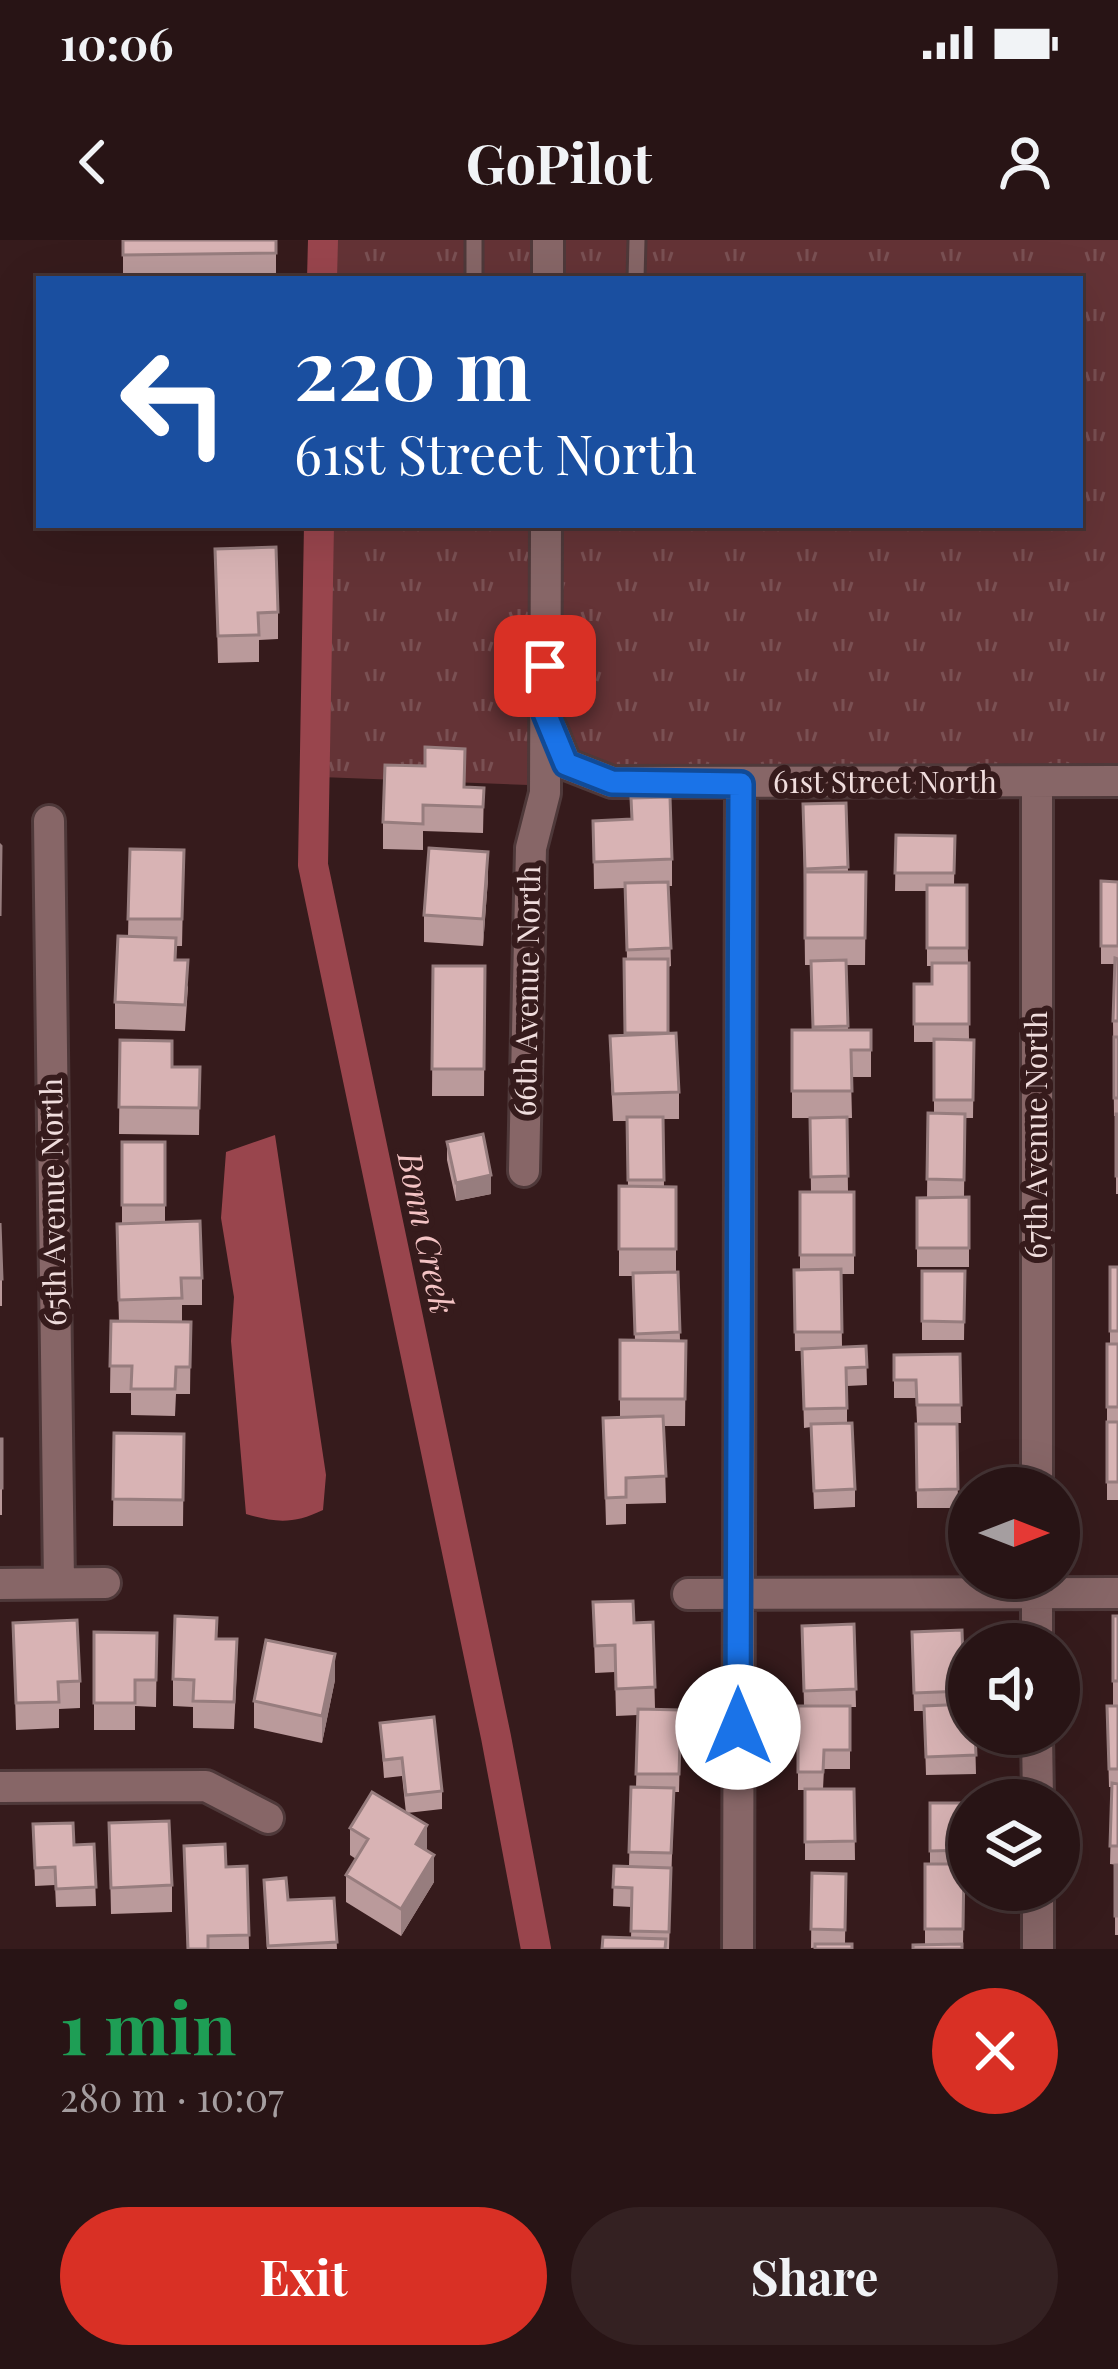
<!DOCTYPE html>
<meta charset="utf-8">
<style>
:root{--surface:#281415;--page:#342122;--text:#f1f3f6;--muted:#a59ea0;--line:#443334;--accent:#d93025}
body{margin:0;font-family:"Playfair Display",serif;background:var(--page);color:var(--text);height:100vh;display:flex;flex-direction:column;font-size:45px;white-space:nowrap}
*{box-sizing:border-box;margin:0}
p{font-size:39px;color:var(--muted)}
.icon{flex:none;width:66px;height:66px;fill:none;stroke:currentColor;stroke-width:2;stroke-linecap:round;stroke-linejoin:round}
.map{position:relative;height:1709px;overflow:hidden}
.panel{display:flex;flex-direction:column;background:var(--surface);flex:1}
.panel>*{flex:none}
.hud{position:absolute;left:36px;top:36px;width:1047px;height:252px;border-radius:0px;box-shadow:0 12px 48px #0002,0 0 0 3px var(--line);background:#1a4fa0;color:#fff;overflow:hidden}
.needle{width:78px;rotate:90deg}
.tools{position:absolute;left:948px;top:1227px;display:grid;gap:24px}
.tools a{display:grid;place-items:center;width:132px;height:132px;border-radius:50%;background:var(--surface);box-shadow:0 12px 48px #0002,0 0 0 3px var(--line);font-size:60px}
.pin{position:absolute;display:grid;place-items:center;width:102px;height:102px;color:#fff;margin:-51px;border-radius:24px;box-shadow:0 6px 18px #0006}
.me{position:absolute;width:132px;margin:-66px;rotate:0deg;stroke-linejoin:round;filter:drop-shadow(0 0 9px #0008)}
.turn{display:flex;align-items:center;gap:42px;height:252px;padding:0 60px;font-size:54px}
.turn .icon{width:156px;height:156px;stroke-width:2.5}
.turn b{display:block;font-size:84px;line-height:102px}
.round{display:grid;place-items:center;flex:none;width:126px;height:126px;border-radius:63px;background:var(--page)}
.overview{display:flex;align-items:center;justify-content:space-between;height:204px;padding:0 60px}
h1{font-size:72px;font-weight:700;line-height:90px;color:#1e9e55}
.cta{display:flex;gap:24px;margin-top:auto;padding:24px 60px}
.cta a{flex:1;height:138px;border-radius:72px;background:var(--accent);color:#fff;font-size:48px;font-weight:700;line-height:138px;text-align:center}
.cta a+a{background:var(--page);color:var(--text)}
.status{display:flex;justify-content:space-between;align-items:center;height:84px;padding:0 60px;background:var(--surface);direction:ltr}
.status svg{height:33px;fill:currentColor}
header{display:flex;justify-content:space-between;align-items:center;height:156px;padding:0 60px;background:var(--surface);font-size:54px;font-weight:700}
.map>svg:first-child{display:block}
</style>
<div class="status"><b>10:06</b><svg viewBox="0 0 49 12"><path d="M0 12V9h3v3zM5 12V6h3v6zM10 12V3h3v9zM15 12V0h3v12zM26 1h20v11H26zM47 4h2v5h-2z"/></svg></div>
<header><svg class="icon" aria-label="back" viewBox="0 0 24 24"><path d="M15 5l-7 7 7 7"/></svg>GoPilot<svg class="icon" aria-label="person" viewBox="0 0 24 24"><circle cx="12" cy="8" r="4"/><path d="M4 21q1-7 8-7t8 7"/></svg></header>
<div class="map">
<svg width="1118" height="1709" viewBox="0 0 1118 1709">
<defs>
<pattern id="park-tufts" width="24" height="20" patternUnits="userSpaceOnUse" patternTransform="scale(3)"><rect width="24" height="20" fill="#643336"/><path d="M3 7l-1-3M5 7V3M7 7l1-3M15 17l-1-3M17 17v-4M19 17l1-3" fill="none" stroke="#7a5053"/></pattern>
</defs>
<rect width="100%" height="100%" fill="#361b1c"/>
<!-- park -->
<path fill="url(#park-tufts)" d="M329 0H532L531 39H328Z
M564 0H1118V526L615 528 579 513 561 470 562 285H1080V39H564Z
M325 285H530L529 463 524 465 529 475V545L321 537Z"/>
<!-- water -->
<path fill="#99454d" d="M275 895 326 1235 323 1270C294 1284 276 1283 246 1274L231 1101 234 1057 221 978 226 912Z"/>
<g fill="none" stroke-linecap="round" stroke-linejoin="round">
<!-- canal -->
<path stroke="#99454d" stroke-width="30" d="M322 39 323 0
M319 285 313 625 496 1497 536 1709"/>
<!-- service casing -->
<g stroke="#4f393a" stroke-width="21">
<path id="service" d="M474 0V39
M636 39 637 0"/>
</g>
<!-- minor casing -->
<g stroke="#4f393a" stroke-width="36">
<path id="minor" d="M548 39V0
M552 490 566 524 612 542 1118 541
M49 581 59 1343
M524 931 531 608 545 553 546 285
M1037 1248V542
M1037 1338V1404
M0 1344 105 1343
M688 1354 1118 1353
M1037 1494 1038 1560
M0 1547 206 1546 268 1578
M1038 1650V1709
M738 1709 741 544"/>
</g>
<!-- service -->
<use href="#service" stroke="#876667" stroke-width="15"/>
<!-- minor -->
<use href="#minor" stroke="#876667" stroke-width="30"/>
</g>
<!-- wall -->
<path fill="#ba9a9b" d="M123 0H276V39H123Z
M215 309 278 372V399L259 400V422L218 423Z
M465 547 484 548 483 593 423 591V610L383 609V582Z
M846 563 848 632H866L865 725H846L848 790H871V837H851L852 878H847L848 952H854V1034H841L842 1107 866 1106 867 1145 847 1146V1183L855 1249V1267L814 1269 811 1187 804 1188 802 1111H795L794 1030H800V952H811L810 878H792V790H813L811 725H805L803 564Z
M593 581 672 619V646H669L671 726 668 727V793L679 852V879H663L664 947H676V1032H678L680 1101H686L685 1186H664L666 1263 626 1264V1284L606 1285 603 1178H620V1100L635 1101 633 1036H619V946H628L627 881H613L610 822V796L624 795 627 719 625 648 594 649Z
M896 595 955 596 954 645H967L969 800H974L973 878H965L964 957H969V1027H917V958L927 957 928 873H934V802H914V744H932V726H927V651H895Z
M130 609 184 610 182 706H176V720L188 747 185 791 115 789V762L128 696Z
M488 639 483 706 424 702V675Z
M1101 641 1118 642V954H1116V876H1114L1113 781 1115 724H1101Z
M433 726H485L484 856H432Z
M120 800 172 827H200L199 895 119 894Z
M122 902H165V982L202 1038V1065H182V1082H191L190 1154H176L175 1176 131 1175V1153H110L111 1081 119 1082 117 1011 122 984Z
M447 902 491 954 456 961 447 920Z
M0 983 2 1039V1066H0Z
M1110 1027H1118V1260H1107V1104H1110Z
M922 1031H965L964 1100H922Z
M960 1114 961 1183H917L916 1158H894V1115Z
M916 1184H957L958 1268H917Z
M114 1193 184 1194 183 1286H113Z
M0 1199H2V1275H0Z
M593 1362 634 1383 653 1382 655 1469 681 1470 679 1552H674L669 1709H602L631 1698 632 1667 613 1666 614 1626H629L631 1547H636L638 1475 616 1476 615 1432 595 1433Z
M1113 1376H1118V1625L1110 1624 1112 1547H1109L1107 1466H1113Z
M13 1383 80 1441V1468L59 1469V1488L16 1490Z
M854 1384 856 1467H850V1529H824L823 1549H854L855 1620H805V1550H798V1466H804L802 1386Z
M962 1390 964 1464 975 1494 976 1534 926 1535 924 1471H914L912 1392Z
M94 1392 157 1393 156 1467 135 1466V1490H94Z
M217 1399 237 1426 234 1489 193 1488V1467L173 1466V1439Z
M335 1440 322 1503 254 1488V1461Z
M380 1483 442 1551V1569L407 1573 427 1611 434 1642 401 1696 346 1662V1635L356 1619 350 1615V1588L406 1573 402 1536 384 1538Z
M930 1563H968V1628H964L963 1708 925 1705V1624H930Z
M109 1583 172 1645V1672L111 1674Z
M33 1584 74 1605 94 1604 96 1666 56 1667 55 1645 35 1646Z
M184 1606 226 1627 247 1626 249 1709H187Z
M1115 1625H1118V1695H1115Z
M812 1633 846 1634 845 1704 811 1708Z
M264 1640 288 1660 334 1658 337 1709H267Z"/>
<!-- shaded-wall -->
<path fill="#977d7e" d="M488 612V639L483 706V679Z
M491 935V954L456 961V943Z
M335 1414V1440L322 1503V1476Z
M427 1585V1612L416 1604Z
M434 1615V1642L401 1696V1669Z"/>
<!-- building -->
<path fill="#d8b3b4" stroke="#977d7e" stroke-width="3" d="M123 0H276V13L123 15Z
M276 307 278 372 258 373 259 395 218 396 215 309Z
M425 507 465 509 464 547 484 548 483 567 423 565V584L383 582 385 525 425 526Z
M670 557 672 619 594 622 593 581 632 579 631 558Z
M846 563 848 627 805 629 803 564Z
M896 595 955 596 954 633H895Z
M0 605 1 606 0 676Z
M429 608 488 612 483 679 424 675Z
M130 609 184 610 182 679H128Z
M805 632H866L865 698H805Z
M1101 641 1118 642V706H1101Z
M668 642 671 708 627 710 625 643Z
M927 645H967V708H927Z
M118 696 176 698 175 720H188L185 765 115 762Z
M1115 718 1118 719V781H1113Z
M624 719H668V793H625Z
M846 720 848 786 813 787 811 721Z
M932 723H969V784H914V744H932Z
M433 726H485L484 829H432Z
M792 790H871V810H851L852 851H792Z
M676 793 679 852 613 854 610 796Z
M1114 797H1118V858H1114Z
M934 799 974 800 973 860H934Z
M120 800 172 801V827H200L199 868 119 867Z
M928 873 965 874 964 940 927 939Z
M1116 874H1118V936H1116Z
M627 877H663L664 940H628Z
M847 877 848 936 811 937 810 878Z
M483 894 491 935 456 943 447 902Z
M122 902H165V965H122Z
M619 946 676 947V1009H619Z
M800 952H854V1015H800Z
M969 957V1008H917V958Z
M200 981 202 1038H181L182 1058 119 1060 117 984Z
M0 983 2 1039H0Z
M1110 1027H1118V1091H1110Z
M841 1029 842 1092H795L794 1030Z
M922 1031H965L964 1082 922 1081Z
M678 1032 680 1092 635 1094 633 1033Z
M111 1081 191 1082 190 1127H176L175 1149H131L132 1126H110Z
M620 1100 686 1101 685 1159H620Z
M1107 1104H1118V1167H1107Z
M866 1106 867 1127 846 1128 847 1168 804 1169 802 1109Z
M960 1114 961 1165H917L916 1140H894V1115Z
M663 1176 666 1236 626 1238V1257L606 1258 603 1178Z
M1107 1182H1118V1242H1107Z
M852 1183 855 1249 814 1251 811 1184Z
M916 1184H957L958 1249 917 1250Z
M114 1193 184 1194 183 1260 113 1259Z
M0 1199H2V1248H0Z
M633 1361 634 1383 653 1382 655 1447 616 1449 615 1405 595 1406 593 1362Z
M175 1376 217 1378 216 1399H237L234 1462 193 1461 194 1440 173 1439Z
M1113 1376H1118V1441H1113Z
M77 1380 80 1441 58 1442 59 1462 16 1463 13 1383Z
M854 1384 856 1449 804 1451 802 1386Z
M962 1390 964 1451 914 1453 912 1392Z
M94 1392 157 1393 156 1440H135V1463H94Z
M266 1400 335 1414 322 1476 254 1461Z
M969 1464V1494H975L976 1515 926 1517 924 1466Z
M798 1466H850V1510H824L823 1532H798Z
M1107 1466H1118V1529H1109Z
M638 1469 681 1470 679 1534H636Z
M434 1477 442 1551 406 1555 402 1518 384 1520 380 1483Z
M1112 1543 1118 1544V1606H1110Z
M631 1547 674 1548 671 1613 629 1612Z
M805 1549H854L855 1601 805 1602Z
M372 1552 427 1585 416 1604 434 1615 401 1669 346 1635 368 1599 350 1588Z
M930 1563H968V1610L930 1611Z
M169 1581 172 1645 111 1648 109 1583Z
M73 1583 74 1605 94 1604 96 1647 56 1649 55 1627 35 1628 33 1584Z
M225 1604 226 1627 247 1626 249 1695 208 1696V1709H188L184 1606Z
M925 1624H964L963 1689H925Z
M1115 1625H1118V1676H1115Z
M614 1626 671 1628 669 1692 631 1691 632 1648 613 1647Z
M812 1633 846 1634 845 1690 811 1689Z
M286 1638 288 1660 334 1658 337 1702 268 1706 264 1640Z
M603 1697 666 1699 665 1709H602Z
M815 1704H852V1709H815Z
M962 1704V1709H913V1705Z"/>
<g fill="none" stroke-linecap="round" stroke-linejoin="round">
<!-- route casing -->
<g stroke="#114b97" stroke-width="30">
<path id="route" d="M545 426V473L566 524 612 542 741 544 738 1487"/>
</g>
<!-- route -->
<use href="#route" stroke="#1a73e8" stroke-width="21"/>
</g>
<g text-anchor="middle" stroke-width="12" stroke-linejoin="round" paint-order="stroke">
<!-- street labels -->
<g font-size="30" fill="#f0dddd" stroke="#361b1c">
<text x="885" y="553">61st Street North</text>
<text transform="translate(528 751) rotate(-89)" y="10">66th Avenue North</text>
<text transform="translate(1037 895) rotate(-90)" y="10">67th Avenue North</text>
<text transform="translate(54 962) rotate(-91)" y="10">65th Avenue North</text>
</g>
<!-- water labels -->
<g font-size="33" font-style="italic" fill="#f4c3c4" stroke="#361b1c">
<text transform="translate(426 993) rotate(78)" y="12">Bonn Creek</text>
</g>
</g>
</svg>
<div class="tools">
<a><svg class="needle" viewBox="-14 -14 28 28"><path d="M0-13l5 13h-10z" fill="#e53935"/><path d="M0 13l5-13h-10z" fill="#a59ea0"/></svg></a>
<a><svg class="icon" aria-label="sound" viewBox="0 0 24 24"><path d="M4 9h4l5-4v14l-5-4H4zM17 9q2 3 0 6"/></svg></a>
<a><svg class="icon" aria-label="layers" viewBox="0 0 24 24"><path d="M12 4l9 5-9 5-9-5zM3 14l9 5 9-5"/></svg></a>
</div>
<div class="pin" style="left:545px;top:426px;background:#d93025"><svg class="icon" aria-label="arrive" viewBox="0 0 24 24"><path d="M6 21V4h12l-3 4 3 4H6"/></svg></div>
<svg class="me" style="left:738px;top:1487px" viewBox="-20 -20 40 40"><circle r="19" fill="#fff"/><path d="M0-13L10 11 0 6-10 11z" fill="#1a73e8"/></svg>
<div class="hud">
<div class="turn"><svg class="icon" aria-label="left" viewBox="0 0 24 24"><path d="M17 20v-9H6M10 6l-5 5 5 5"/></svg><div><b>220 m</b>61st Street North</div></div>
</div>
</div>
<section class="panel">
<div class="overview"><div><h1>1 min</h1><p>280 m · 10:07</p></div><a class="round" style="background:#d93025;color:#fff"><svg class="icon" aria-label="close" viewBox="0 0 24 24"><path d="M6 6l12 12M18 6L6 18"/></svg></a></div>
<div class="cta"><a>Exit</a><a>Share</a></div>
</section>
